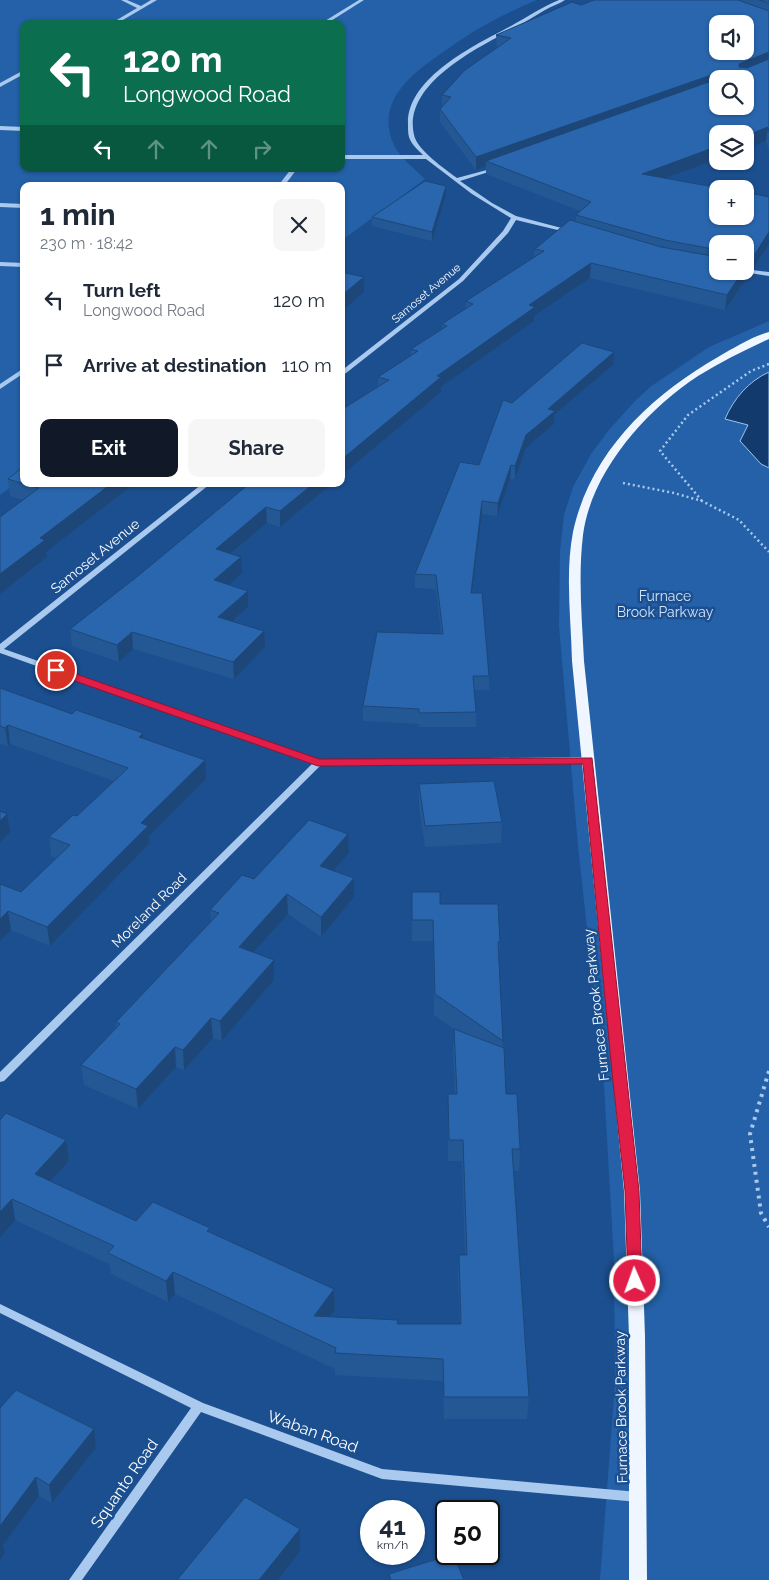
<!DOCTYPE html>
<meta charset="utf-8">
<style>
:root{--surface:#fff;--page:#f6f6f7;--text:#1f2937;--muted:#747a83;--accent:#111827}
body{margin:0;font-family:Raleway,sans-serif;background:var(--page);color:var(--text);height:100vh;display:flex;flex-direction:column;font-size:19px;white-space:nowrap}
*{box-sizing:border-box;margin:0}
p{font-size:16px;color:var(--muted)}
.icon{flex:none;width:28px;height:28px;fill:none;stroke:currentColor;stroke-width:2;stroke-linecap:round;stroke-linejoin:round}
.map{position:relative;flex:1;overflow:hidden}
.panel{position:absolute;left:20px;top:182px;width:325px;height:305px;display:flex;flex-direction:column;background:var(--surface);border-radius:10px;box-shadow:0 1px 4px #0004}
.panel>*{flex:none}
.top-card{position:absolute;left:20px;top:20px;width:325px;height:152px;border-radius:10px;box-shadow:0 1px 4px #0004;background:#0b6e4f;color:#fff;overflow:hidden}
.tools{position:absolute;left:709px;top:15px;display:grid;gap:10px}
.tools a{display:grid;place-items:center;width:45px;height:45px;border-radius:10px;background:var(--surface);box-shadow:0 1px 4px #0004;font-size:25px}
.speed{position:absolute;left:360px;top:1500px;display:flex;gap:10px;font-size:25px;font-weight:700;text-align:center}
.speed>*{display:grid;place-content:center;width:65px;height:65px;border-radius:50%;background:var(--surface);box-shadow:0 1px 4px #0004;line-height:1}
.speed small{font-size:12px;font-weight:400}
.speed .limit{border:2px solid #111;border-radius:8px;background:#fff;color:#111}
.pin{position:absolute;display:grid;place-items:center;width:42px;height:42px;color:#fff;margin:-21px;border:2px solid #fff;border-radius:50%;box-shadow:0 1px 5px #0007}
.me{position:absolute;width:55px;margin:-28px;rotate:358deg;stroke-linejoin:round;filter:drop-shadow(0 0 4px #0008)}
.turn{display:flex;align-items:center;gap:18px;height:105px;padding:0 20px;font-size:22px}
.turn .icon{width:65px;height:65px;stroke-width:2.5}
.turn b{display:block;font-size:35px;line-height:42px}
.lanes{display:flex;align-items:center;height:48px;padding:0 20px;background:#0003;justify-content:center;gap:25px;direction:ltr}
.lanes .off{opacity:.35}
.round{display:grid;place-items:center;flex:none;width:52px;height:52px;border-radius:10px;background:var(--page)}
.headline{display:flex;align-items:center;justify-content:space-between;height:85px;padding:0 20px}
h1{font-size:30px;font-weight:700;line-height:38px}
.cta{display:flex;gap:10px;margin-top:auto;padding:10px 20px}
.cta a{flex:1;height:58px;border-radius:10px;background:var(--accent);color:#fff;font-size:20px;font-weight:700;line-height:58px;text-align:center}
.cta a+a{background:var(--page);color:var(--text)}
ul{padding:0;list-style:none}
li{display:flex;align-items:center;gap:15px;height:65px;padding:0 20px}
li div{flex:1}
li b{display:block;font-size:19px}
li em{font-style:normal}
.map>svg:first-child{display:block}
</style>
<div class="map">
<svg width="769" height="1580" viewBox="0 0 769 1580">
<rect width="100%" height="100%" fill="#1b4f8f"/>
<!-- green -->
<path fill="#2461a8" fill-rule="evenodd" d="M0 0H537C505 13 477 28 449 48 417 70 373 99 394 145 400 158 415 169 425 179L341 241V186H24V477L0 495ZM24 24H341V169H24Z
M769 321V372C749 381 734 398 725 418L748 425 761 464 769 468V1580H600L615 1384 614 1261 604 1085 578 846 559 626 560 551 564 515 573 487 591 454 608 431 634 402 650 387 709 347Z"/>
<!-- water -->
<path fill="#123a6d" stroke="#9cc4f0" d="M769 372V468L761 464 740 441 748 425 725 419C734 398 749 381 769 372Z"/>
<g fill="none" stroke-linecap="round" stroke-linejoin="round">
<!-- path-far1 -->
<path stroke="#a9c9ee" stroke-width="2.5" stroke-dasharray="2 3" stroke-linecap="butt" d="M623 483 674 493 702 501 739 520 769 552
M702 501 660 451 688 415 751 371 769 364"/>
<!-- path -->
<path stroke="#a9c9ee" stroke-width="4" stroke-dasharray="3 5" stroke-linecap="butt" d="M769 1071 750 1134 761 1213 769 1227"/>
<!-- minor -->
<path fill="#a9c9ee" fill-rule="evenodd" d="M121 0H127L141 6 151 0H157L116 24H110L137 8Z
M359 0H364L326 24H320Z
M559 0H565C559 4 552 6 545 10 535 16 525 22 515 28 479 47 402 84 414 135 417 150 445 169 457 178L498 167V169L460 181 492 203 516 216 573 231 570 233 516 220 508 233 463 281 341 377V371L459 279 503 231 511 218 472 194 426 159H341V155H423C418 150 411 144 409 137 408 134 408 129 408 125 406 78 475 45 511 26 527 17 542 7 559 0Z
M24 70V74L0 87V83Z
M0 126 24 127V131L0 130Z
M291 169H297L284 186H278Z
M0 203 24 204V208L0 207Z
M0 262 24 263V267L0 266Z
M745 269 769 272V276L743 272 742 271H745Z
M24 368V373L0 389V384Z
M202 484H210L4 649 319 760 588 757 592 760 588 763 320 766 4 1081 0 1082V1072L312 764 0 653V644Z
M0 1304 203 1403 382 1469 638 1492 642 1493 644 1497 642 1501 638 1502 382 1479 201 1412 82 1580H69L191 1408 0 1313Z"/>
<!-- major -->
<path fill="#f0f6ff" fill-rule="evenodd" d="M769 332V339C745 350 721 362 698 376 646 410 591 472 583 535 578 577 582 619 584 661L640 1191 645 1336 647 1580H629V1336L624 1191 572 661C571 619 565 573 573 532 590 453 650 396 718 357 734 348 751 337 769 332Z"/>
</g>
<!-- wall -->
<path fill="#245895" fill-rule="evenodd" d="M594 0H769V150L766 141 745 149V134H718V159L666 178 769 197 753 268H749V275L725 310 590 278 534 316V321L441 387V392L341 476V410L378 386V377L411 355V349L442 330V324L465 309 466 301 534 257 535 249 576 222V215L580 211 486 174V166L476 170 440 122V109L442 107V95L497 48 496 35ZM718 244 745 271H718Z
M446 195 432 241 372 226V217Z
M613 365 554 415V424L526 448 515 479H510L497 516 482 514 472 593 489 676V690H474L476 712V727H419V724L363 721V706L441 634 436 589 415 588V574L479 465 512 403Z
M8 479 24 484H134L46 552 47 557 0 594V517L23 500 10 496Z
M249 484H332L280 527 267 523 231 554 242 573 228 585 248 607 233 622 265 647 234 679 133 649 119 662 72 646 70 629 138 576Z
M0 688 72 714 143 733 144 739 206 779 149 836V844L50 946 11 930 0 884 21 892 57 858 51 856 49 837 77 816 114 781 10 744 8 746 0 744Z
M419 784 502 822 501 843 425 847 419 806Z
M348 834 349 853 333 870 354 897 321 937 288 914 253 952 274 960V980L222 1041 213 1038 184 1070 176 1067 138 1109 84 1085 81 1065 116 1028V1022L211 922 210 910 254 879Z
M412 892 440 904 500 942 499 962 503 1047 506 1094 520 1149 519 1171H514L529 1397 527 1419H444L443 1381 335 1375V1369L175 1294 168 1302 111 1274 109 1264 15 1220 0 1120 66 1140 69 1161 51 1181 136 1221 210 1232 334 1289 335 1310 330 1317 397 1324H460L458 1276 459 1255H465L462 1161H448V1094H455L453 1050 454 1029 434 1015 433 941H412Z
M0 1408 94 1429 96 1448 52 1503 39 1496 3 1545 5 1553 0 1560Z"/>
<!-- shaded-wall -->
<path fill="#1d4779" d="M769 52 768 64 738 79 739 64Z
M720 72V79L486 161V166L476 170V157Z
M768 127 766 141 745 149V136Z
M718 146V159L641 187 642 174Z
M446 186V195L432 241V232Z
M769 232V244L753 268 755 254Z
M750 260 749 275 725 310 727 295 743 271H745V268Z
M591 263 590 278 534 316V321L441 387V392L341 476V460L437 376 529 305Z
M364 277V292L341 312V296Z
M614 352 613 365 554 415V424L526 448 515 479V466L526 435 548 409Z
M511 465 510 479 497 516 498 503Z
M111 484H134L46 552 47 557 0 594V574L40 538Z
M313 484H332L280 527V511Z
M482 501V514L470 607 471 593Z
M266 507 267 523 217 565 216 549Z
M241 557 242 573 215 597 214 580Z
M248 591V607L219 634 218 617Z
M264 631 265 647 234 679 233 662Z
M132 632 133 649 119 662 117 645Z
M8 725 10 744 8 746 5 728Z
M143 733 145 752 139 737Z
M205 760 206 779 149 836V844L50 946 47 927 141 823Z
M7 814 10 832 0 842V821Z
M348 834 349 853 320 885V866Z
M354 878V897L321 937V917Z
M287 894 288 914 240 967 239 947Z
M8 911 11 930 0 941V919Z
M274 960V980L222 1041 220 1021Z
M211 1018 213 1038 184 1070 183 1050Z
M175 1047 176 1067 138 1109 136 1089Z
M66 1140 69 1161 38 1195 35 1174Z
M12 1199 15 1220 0 1237V1212Z
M173 1272 175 1294 168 1302 166 1281Z
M334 1289 335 1310 314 1338V1316Z
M94 1429 96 1448 52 1503 49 1485Z
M36 1477 39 1496 3 1545 5 1553 0 1560V1526Z
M300 1529V1551L278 1580H259Z"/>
<!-- building -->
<path fill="#2a66ad" stroke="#1d4779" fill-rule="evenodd" d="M594 0H738L769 11V52L739 64V67L747 68 769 59V132L768 127 745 136V134H718V146L642 174 725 189H718V216H745V192L769 197V232L755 254 747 253 745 254V244H718V250L665 240 576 215 591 202 486 161 720 78V72L476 157 440 109 451 97 442 95 465 70 511 38 496 35 572 2 581 5ZM718 24H745V51H718ZM718 79H745V106H718Z
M759 0H769V3Z
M425 181 446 186 432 232 372 217Z
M570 220 661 247 718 257V271H743L727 295 591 263 529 305 535 307 437 376 441 377 341 460V410L389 380 378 377 418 351 411 349 447 326 442 324 473 304 466 301 544 251 535 249Z
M745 259 750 260 745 268Z
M341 272 364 277 341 296Z
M582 343 614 352 548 409 555 411 526 435 515 466 511 465 498 503 482 501 471 593H482L489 676H473L476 712 419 713V709L363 706 377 632 443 634 436 575 415 574 460 462 479 465 503 400 512 403Z
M24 466V484L8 479Z
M24 484H111L40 538 45 540 0 574V517L39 488Z
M249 484H313L280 511 266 507 216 549 241 557 214 580 248 591 218 617 264 631 233 662 132 632 117 645 70 629 138 576Z
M0 688 72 714 76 710 143 733 139 737 205 760 141 823 148 826 47 927 8 911 0 919V884L21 892 70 845 49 837 73 815 77 816 128 768 8 725 5 728 0 726Z
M494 781 502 822 425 826 419 784Z
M0 811 7 814 0 821Z
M309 820 348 834 320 866 354 878 321 917 287 894 239 947 274 960 220 1021 211 1018 183 1050 175 1047 136 1089 81 1065 120 1024 116 1022 219 913 210 910 242 875 254 879Z
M412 892H440V904H498L500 942H498L503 1041 435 994 433 920H412Z
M454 1029 504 1048 506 1094H517L520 1149H512L529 1397H444L443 1359 335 1353 336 1348 173 1272 166 1281 108 1253 114 1246 12 1199 0 1212V1120L6 1113 66 1140 35 1174 136 1221 153 1202 210 1228 207 1231 334 1289 314 1316 398 1320 397 1324H461L459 1255H467L463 1140H449L448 1094H457Z
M16 1390 94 1429 49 1485 36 1477 0 1526V1408Z
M245 1497 300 1529 259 1580H177Z
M453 1554 464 1580H391L389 1574Z"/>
<!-- route -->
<path fill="#e11d48" stroke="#92132f" d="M56 667 319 759 592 758 639 1191 642 1281 640 1285 635 1287 630 1285 628 1281 625 1191 612 1072 583 764 318 766 52 673 51 670 52 668Z"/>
<g text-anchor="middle" stroke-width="5" stroke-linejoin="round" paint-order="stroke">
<!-- far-street labels -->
<g font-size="11" fill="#fff" stroke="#1b4f8f">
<text transform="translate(426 293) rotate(-40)" y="4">Samoset Avenue</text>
</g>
<!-- street labels -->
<g font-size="14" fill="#fff" stroke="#1b4f8f">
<text transform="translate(95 556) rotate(-39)" y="5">Samoset Avenue</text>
<text transform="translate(149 910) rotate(-45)" y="5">Moreland Road</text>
<text transform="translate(596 1005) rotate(-96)" y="5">Furnace Brook Parkway</text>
<text transform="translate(621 1407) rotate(-91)" y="5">Furnace Brook Parkway</text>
</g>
<!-- park labels -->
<g font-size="14" fill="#cfe3fa" stroke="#1b4f8f">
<text x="665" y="601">Furnace<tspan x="665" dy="16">Brook Parkway</tspan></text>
</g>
<!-- near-street labels -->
<g font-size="16" fill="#fff" stroke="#1b4f8f">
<text transform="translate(313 1431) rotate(20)" y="6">Waban Road</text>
<text transform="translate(124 1483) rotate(-55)" y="6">Squanto Road</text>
</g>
</g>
</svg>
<div class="tools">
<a><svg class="icon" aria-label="sound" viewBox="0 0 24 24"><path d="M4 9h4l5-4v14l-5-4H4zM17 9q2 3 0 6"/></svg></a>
<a><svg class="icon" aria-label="search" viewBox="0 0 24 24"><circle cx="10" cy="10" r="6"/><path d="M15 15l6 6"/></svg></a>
<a><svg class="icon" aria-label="layers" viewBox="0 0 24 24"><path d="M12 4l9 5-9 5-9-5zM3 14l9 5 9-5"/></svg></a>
<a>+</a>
<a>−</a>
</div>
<div class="speed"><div>41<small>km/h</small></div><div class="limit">50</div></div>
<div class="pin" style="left:56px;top:670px;background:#d93025"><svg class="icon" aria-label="arrive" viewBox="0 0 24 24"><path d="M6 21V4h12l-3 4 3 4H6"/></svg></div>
<svg class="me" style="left:635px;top:1281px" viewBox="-20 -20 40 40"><circle r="17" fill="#e11d48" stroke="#fff" stroke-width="3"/><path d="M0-11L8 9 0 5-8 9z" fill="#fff"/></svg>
<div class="top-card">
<div class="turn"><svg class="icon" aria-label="left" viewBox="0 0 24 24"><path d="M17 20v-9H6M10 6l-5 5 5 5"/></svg><div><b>120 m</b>Longwood Road</div></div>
<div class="lanes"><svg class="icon" aria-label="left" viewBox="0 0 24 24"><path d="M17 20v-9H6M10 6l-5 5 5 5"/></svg><svg class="icon off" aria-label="ahead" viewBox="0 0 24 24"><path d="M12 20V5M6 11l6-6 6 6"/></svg><svg class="icon off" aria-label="ahead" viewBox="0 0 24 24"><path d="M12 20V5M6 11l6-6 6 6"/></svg><svg class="icon off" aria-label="right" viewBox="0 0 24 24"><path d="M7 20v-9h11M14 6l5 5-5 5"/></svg></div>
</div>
<section class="panel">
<div class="headline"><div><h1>1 min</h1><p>230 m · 18:42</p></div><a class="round"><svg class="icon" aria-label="close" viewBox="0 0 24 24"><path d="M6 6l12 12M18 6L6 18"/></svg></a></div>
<ul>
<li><svg class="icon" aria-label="left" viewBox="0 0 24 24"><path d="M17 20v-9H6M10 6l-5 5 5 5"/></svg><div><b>Turn left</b><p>Longwood Road</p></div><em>120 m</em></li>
<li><svg class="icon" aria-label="arrive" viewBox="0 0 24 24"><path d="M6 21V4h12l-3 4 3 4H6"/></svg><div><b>Arrive at destination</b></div><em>110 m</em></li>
</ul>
<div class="cta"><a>Exit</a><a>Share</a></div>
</section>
</div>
